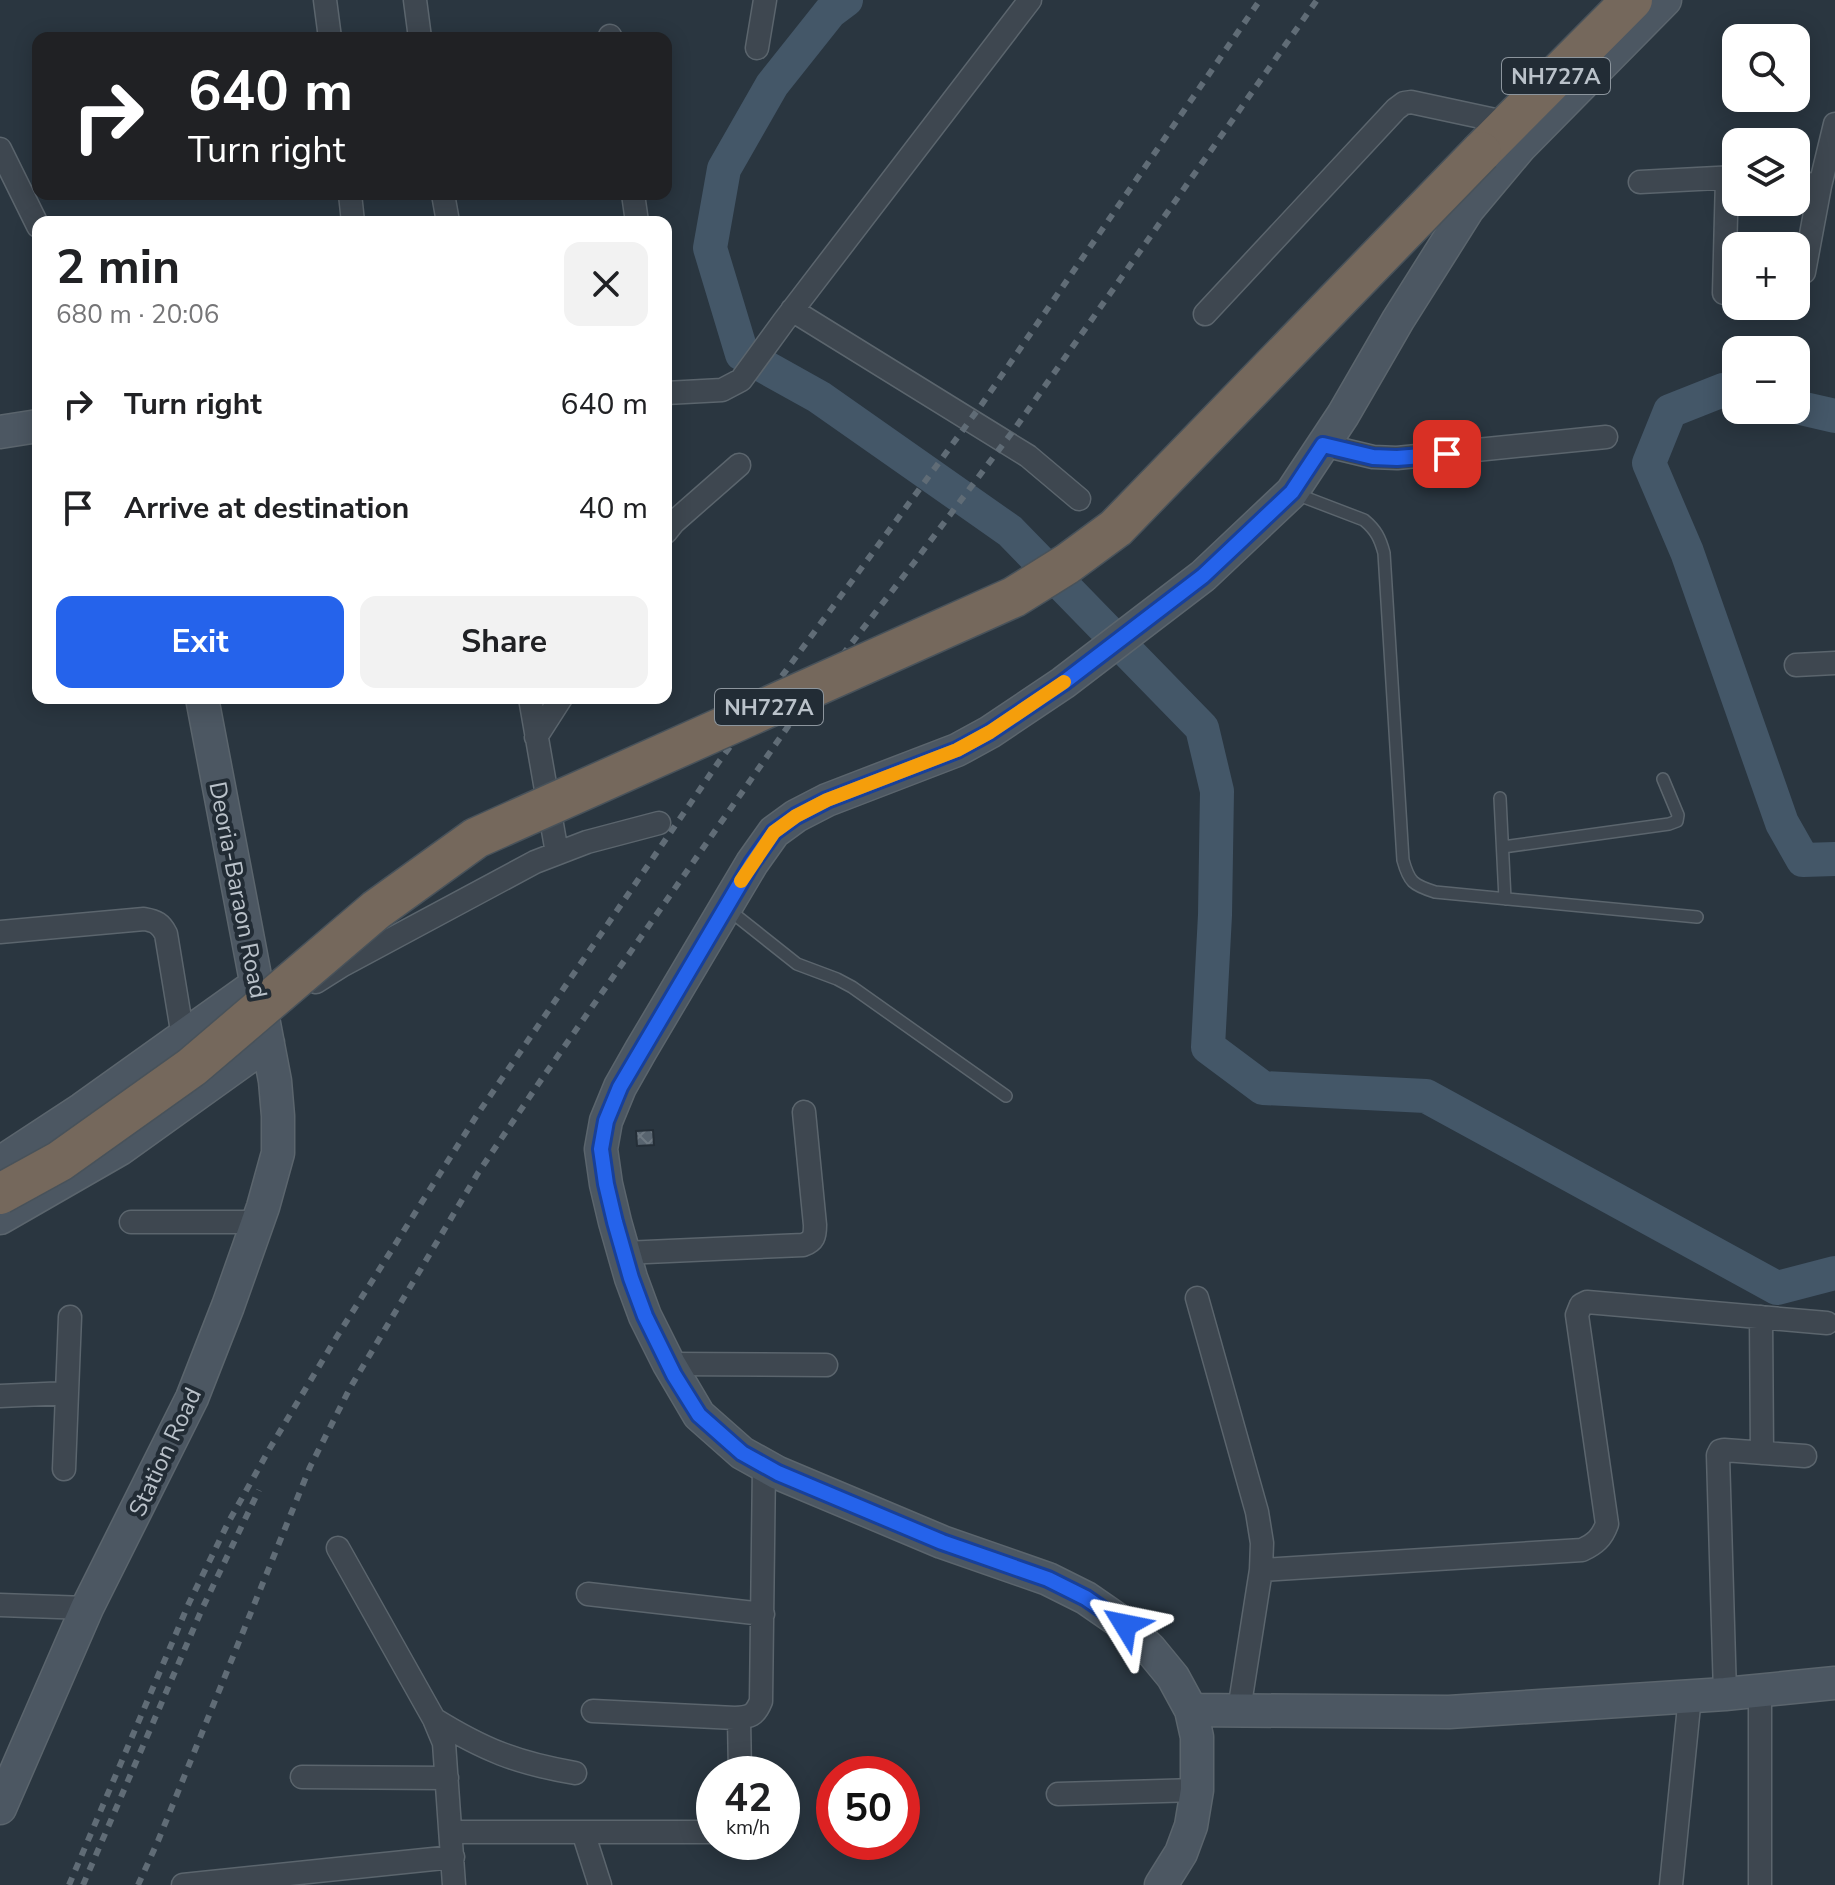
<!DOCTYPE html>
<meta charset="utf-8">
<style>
:root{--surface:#fff;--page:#f2f2f2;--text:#202124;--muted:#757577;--accent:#2563eb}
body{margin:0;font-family:"Nunito Sans",sans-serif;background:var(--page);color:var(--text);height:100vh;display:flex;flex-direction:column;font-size:30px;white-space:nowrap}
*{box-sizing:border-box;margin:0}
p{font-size:26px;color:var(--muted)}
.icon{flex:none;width:44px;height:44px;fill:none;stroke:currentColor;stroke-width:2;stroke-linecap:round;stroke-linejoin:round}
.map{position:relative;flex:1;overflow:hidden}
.panel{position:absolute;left:32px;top:216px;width:640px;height:488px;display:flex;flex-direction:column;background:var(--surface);border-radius:16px;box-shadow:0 4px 20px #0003}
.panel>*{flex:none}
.hud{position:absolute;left:32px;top:32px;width:640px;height:168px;border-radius:16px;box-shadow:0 4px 20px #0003;background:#202124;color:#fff;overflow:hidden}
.tools{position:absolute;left:1722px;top:24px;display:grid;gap:16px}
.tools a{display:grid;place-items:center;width:88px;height:88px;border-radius:16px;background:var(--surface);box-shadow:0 4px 20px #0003;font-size:40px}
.speed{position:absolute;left:696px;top:1756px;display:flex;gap:16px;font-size:40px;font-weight:700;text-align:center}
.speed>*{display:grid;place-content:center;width:104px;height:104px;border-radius:50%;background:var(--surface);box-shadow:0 4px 20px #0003;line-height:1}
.speed small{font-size:20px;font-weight:400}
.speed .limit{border:12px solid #d22;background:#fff;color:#111}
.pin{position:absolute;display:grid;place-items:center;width:68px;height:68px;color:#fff;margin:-34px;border-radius:16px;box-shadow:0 4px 12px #0006}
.me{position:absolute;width:88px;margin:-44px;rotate:305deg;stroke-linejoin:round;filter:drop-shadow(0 0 6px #0008)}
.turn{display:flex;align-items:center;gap:28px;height:168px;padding:0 24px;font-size:36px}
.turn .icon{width:104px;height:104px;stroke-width:2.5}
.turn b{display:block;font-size:56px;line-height:68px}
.round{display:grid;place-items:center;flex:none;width:84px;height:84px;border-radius:16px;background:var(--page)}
.overview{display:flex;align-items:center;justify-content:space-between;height:136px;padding:0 24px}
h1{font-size:48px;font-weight:700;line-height:60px}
.button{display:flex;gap:16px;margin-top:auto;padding:16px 24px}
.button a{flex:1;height:92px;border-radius:16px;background:var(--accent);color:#fff;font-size:32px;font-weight:700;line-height:92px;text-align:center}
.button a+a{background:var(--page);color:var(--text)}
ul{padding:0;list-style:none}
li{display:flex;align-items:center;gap:24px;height:104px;padding:0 24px}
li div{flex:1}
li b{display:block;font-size:30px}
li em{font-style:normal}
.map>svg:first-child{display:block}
</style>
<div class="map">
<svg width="1835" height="1885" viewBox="0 0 1835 1885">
<defs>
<pattern id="building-cross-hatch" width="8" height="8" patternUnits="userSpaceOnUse" patternTransform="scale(2)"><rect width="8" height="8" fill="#58646f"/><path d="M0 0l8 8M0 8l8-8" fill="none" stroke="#6e7982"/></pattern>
</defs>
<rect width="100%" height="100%" fill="#2a3640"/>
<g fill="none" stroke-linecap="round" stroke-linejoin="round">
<!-- river -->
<path stroke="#445768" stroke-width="34" d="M846 0 830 12 772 85 724 169 710 248 742 354 819 397 1010 531 1202 728 1217 791 1215 915 1208 1047 1263 1088 1426 1096 1777 1288 1835 1273
M1736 393 1723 390 1670 411 1649 463 1687 552 1782 823 1803 860 1835 859
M1796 407 1835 416"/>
</g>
<!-- building -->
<path fill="url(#building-cross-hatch)" stroke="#242e37" stroke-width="2" d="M653 1130 654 1145 637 1146 636 1131Z"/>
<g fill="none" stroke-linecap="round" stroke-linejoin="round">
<!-- lane casing -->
<g stroke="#5b656d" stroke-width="14">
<path id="lane" d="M1296 494 1364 520C1376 530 1380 538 1384 553L1403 860C1409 882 1413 885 1435 892L1697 917
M1500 798 1505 899
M1503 847 1669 824 1677 821 1678 815 1663 779
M729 910 797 964 837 979 852 987 1006 1096"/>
</g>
<!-- street casing -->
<g stroke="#5b656d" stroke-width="25">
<path id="street" d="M325 0 330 38
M415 0 420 38
M610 36 611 38
M757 48 765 0
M0 149 38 226
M1640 182 1736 177
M1796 182 1820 186
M350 194 353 222
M443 194 448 222
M633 194 637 222
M1804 272 1820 186 1835 124
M1724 293 1727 178
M792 310 1028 456 1079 499
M1205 314 1396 109 1404 103 1411 102 1509 123
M666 393 722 390 741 380 784 321 1030 0
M1323 445 1373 457 1397 458 1606 437
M666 532 674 522 739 465
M1796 665 1835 663
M530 698 557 853
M536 737 561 698
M0 932 144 919C156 921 161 924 166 934L183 1037
M316 982 343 965 535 862 587 842 659 823
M131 1222H257
M624 1253 803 1245C814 1241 815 1236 815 1225L804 1112
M1197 1298 1257 1512 1262 1543 1261 1570 1239 1710
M1761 1317 1762 1453
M669 1364 826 1365
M0 1396 67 1393
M64 1469 70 1317
M338 1548 434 1719 444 1743 454 1885
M1261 1570 1582 1550C1595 1544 1602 1538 1607 1524L1577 1315 1581 1305 1587 1302 1827 1323
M588 1594 763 1614
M0 1605 87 1608
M1760 1691V1885
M1725 1694 1718 1455 1720 1451 1724 1450 1805 1456
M593 1711 735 1718C750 1717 755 1716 761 1701L764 1465
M739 1718 740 1774
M434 1719C484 1750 517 1763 575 1773
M302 1777 447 1778
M1058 1794 1197 1790
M452 1832H714
M583 1832 600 1885
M183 1885 453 1857
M1671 1885 1690 1696"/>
</g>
<!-- secondary casing -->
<g stroke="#5b656d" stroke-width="35">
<path id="secondary" d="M0 432 38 426
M0 1163 82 1109 257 984
M0 1218 120 1149 268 1043
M1191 1710 1449 1712 1725 1694 1835 1683
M0 1808 87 1608 192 1398 228 1306 263 1207 278 1153V1116L275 1081 202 698
M1161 1885 1181 1853 1191 1826 1197 1790V1737L1191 1710 1173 1677 1150 1649 1125 1625 1086 1598 1048 1579 942 1542 778 1473 742 1453 699 1415 669 1364 645 1316 631 1278 615 1222 606 1184 601 1149 606 1121 620 1087 641 1050 752 863 774 832 796 816 827 800 957 750 990 732 1063 683 1203 576 1292 492 1343 415 1398 320 1468 209 1520 147 1665 0"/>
</g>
<!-- highway casing -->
<g stroke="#48525a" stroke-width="43">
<path id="highway" d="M1481 152 1632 0"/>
</g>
<!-- lane -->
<use href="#lane" stroke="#3e4750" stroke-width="11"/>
<!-- street -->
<use href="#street" stroke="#3e4750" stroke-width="22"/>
<!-- secondary -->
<use href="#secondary" stroke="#4c5762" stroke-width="32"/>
<!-- highway -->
<use href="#highway" stroke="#75685c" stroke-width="40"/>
<!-- rail -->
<path stroke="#606c76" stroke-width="6" stroke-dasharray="8 8" stroke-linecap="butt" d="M69 1885 189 1603 228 1523 270 1448 336 1338 477 1115 718 763 982 404 1260 0
M83 1885 202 1609 259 1490
M138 1885 158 1841 310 1467 350 1388 478 1173 541 1080 796 715 913 564 1016 427 1317 0"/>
<!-- highway-bridge casing -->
<g stroke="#48525a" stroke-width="43" stroke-linecap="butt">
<path id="highway-bridge" d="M0 1194 60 1161 192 1067 376 910 476 838 1014 597 1067 564 1116 528 1481 152"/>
</g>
<!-- highway-bridge -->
<use href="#highway-bridge" stroke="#75685c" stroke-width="40"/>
</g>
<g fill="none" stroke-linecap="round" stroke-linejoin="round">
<!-- route casing -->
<g stroke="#184099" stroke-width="20">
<path id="route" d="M1125 1625 1086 1598 1048 1579 942 1542 778 1473 742 1453 699 1415 674 1375 645 1316 631 1278 615 1222 606 1184 601 1149 606 1121 620 1087 752 863 774 832 796 816 827 800 957 750 990 732 1063 683 1203 576 1292 492 1323 445 1373 457 1397 458 1447 454"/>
</g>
<!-- route -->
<use href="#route" stroke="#2563eb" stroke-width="14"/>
<!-- slow -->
<path stroke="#f59e0b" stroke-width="14" d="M741 881 774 832 796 816 827 800 957 750 990 732 1064 682"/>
</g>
<g text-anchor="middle" stroke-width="8" stroke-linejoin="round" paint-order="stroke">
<!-- shield labels -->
<g fill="#222c35" stroke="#8c959d" stroke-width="2">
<rect x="1502" y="58" width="108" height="36" rx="6"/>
<rect x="715" y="689" width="108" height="36" rx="6"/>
</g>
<g font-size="22" font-weight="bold" fill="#bac2ca">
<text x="1556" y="84">NH727A</text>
<text x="769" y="715">NH727A</text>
</g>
<!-- street labels -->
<g font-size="24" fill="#bac2ca" stroke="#222c35">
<text transform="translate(238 890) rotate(79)" y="8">Deoria-Baraon Road</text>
<text transform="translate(165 1452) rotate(-65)" y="8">Station Road</text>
</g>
</g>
</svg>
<div class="tools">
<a><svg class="icon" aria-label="search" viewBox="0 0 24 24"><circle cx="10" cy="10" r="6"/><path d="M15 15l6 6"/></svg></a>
<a><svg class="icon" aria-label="layers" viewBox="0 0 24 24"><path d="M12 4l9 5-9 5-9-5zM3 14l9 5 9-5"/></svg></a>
<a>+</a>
<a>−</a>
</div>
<div class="speed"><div>42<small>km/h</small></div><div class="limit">50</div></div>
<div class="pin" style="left:1447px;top:454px;background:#d93025"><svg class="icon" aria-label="arrive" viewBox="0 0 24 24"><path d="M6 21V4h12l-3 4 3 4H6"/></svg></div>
<svg class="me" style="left:1125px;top:1625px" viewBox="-20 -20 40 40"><path d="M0-17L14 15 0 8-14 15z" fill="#2563eb" stroke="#fff" stroke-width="4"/></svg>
<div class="hud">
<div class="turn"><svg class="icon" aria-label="right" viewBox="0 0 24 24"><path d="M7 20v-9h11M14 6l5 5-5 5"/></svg><div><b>640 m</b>Turn right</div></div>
</div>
<section class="panel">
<div class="overview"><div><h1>2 min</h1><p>680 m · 20:06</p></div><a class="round"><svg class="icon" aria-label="close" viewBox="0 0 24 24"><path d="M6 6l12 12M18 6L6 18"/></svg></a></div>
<ul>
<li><svg class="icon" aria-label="right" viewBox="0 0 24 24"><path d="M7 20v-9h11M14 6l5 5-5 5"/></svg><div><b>Turn right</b></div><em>640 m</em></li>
<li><svg class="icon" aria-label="arrive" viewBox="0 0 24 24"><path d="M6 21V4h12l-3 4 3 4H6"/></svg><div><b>Arrive at destination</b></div><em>40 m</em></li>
</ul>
<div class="button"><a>Exit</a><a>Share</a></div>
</section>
</div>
